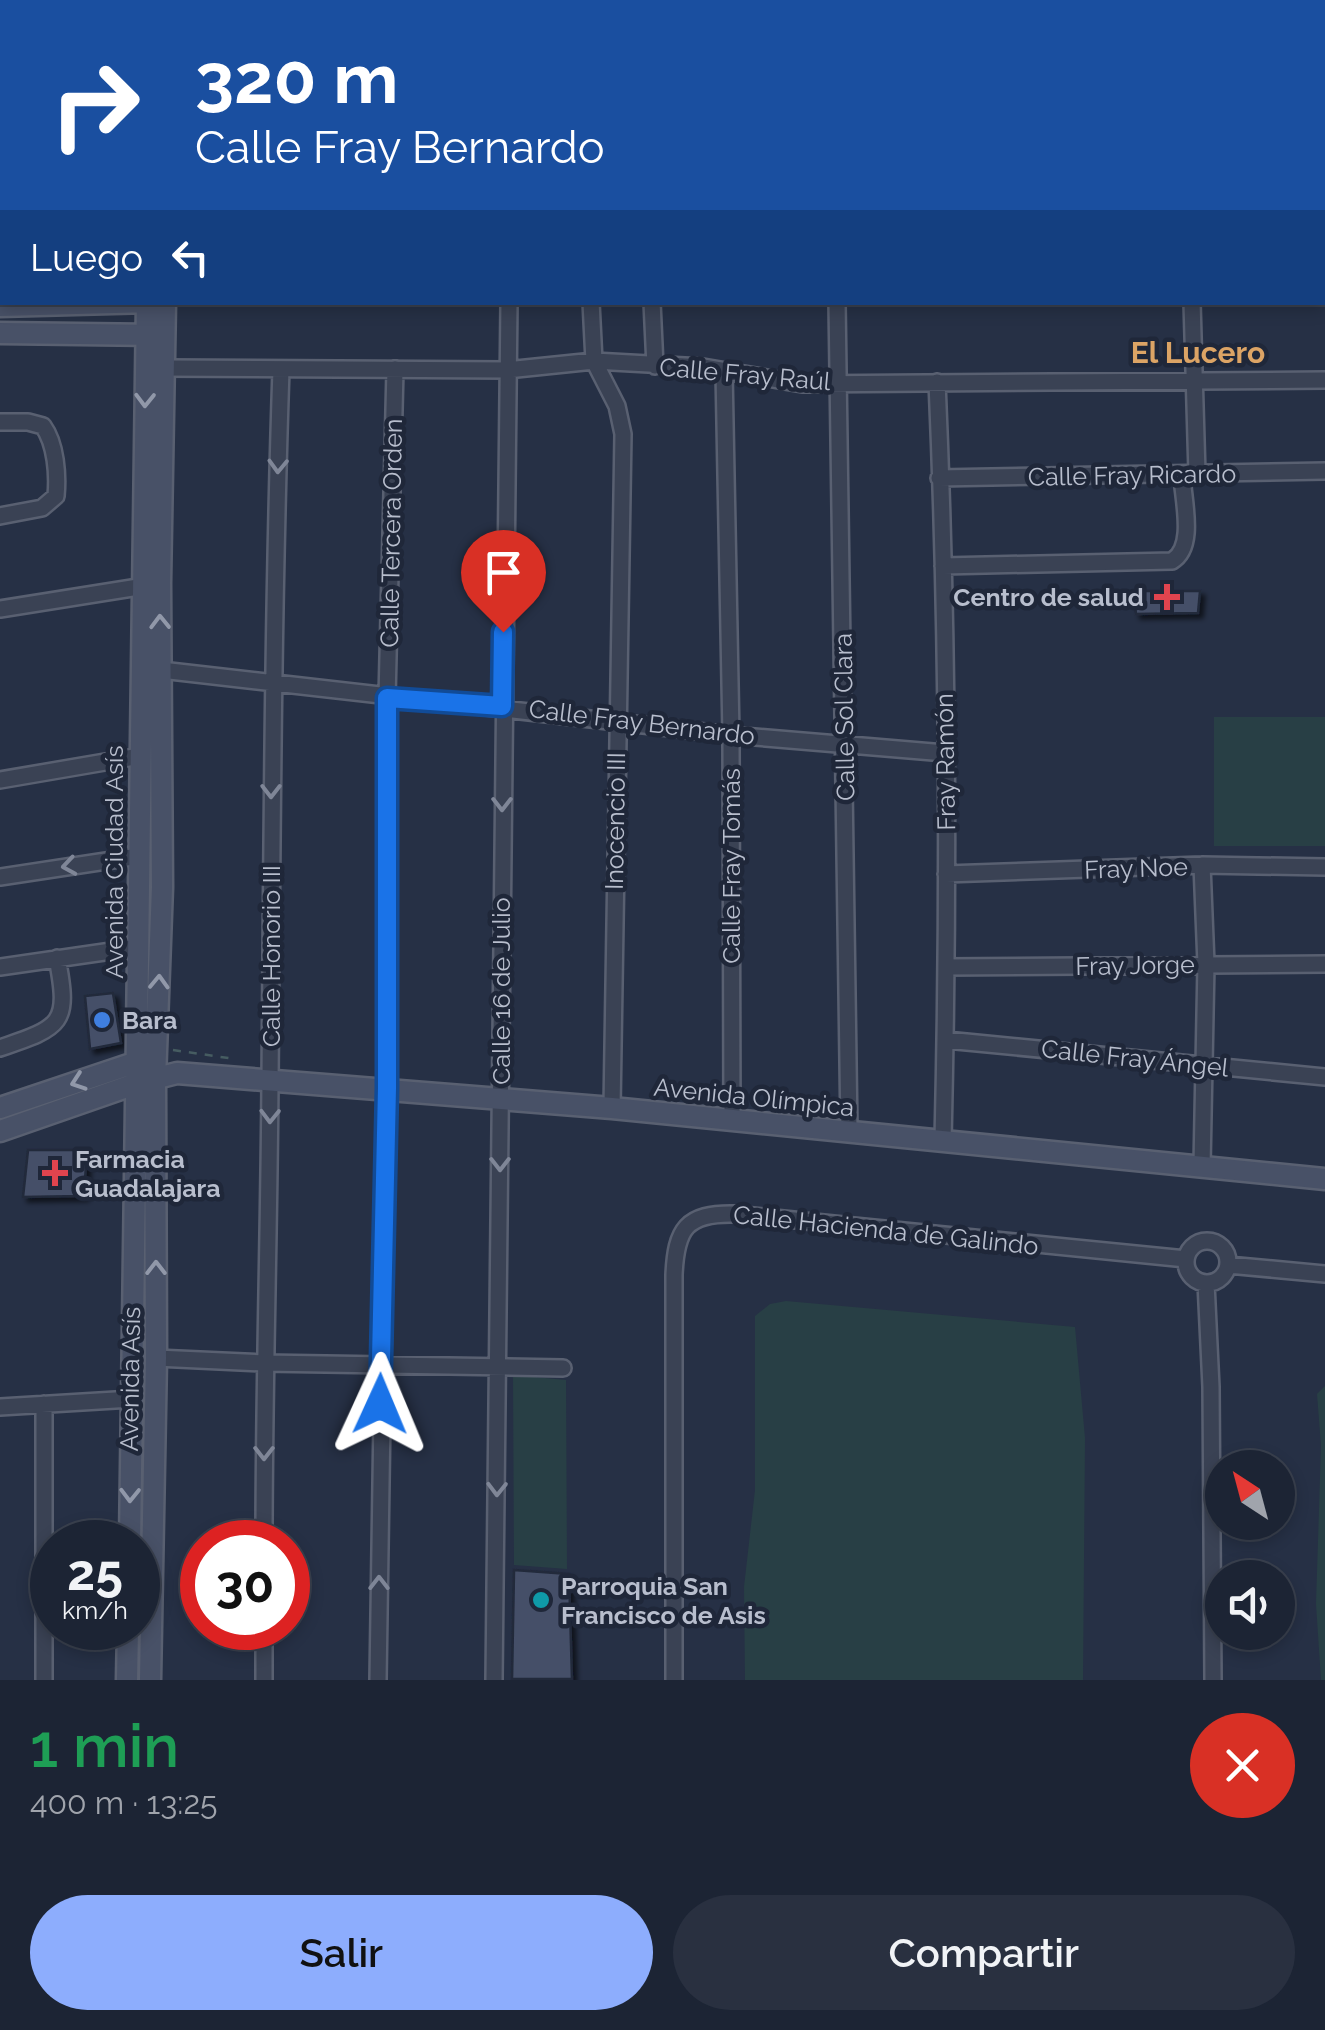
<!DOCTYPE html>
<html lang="es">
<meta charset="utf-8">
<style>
:root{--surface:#1c2434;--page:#293040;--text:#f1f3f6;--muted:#a0a4ac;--line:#3a414f;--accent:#8dadfd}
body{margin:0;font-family:Raleway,sans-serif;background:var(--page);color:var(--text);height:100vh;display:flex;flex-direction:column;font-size:38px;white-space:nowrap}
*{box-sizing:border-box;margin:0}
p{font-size:32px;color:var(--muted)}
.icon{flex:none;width:55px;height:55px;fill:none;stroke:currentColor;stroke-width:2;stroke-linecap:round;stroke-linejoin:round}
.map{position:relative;height:1680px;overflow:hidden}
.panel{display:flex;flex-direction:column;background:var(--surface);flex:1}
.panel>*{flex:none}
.guide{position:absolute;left:0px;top:0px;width:1325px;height:305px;box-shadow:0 5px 15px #0003,0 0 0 2px var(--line);background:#1a4fa0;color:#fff;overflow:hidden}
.needle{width:65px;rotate:324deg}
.buttons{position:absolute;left:1205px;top:1450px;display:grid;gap:20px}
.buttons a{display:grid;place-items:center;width:90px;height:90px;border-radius:50%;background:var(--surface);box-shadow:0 5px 15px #0003,0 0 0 2px var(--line);font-size:50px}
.speed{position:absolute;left:30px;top:1520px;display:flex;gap:20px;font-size:50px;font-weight:700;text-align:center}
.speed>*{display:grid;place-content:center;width:130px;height:130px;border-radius:50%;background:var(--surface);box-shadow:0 5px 15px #0003,0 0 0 2px var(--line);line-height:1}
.speed small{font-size:25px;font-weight:400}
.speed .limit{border:15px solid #d22;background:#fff;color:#111}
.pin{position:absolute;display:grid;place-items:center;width:85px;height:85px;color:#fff;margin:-102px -42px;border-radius:50% 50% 50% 0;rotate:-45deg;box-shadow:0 0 10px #0007}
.pin .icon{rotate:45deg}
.me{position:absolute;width:110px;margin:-55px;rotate:1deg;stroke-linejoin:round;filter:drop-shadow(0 0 8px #0008)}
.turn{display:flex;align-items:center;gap:35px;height:210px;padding:0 30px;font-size:45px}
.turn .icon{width:130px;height:130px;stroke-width:2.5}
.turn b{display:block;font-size:70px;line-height:85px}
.then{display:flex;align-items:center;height:95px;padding:0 30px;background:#0003;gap:20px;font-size:38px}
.round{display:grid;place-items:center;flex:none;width:105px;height:105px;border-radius:52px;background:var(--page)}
.head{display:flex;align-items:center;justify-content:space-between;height:170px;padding:0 30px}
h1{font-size:60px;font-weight:600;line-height:75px;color:#1e9e55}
.primary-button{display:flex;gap:20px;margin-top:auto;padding:20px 30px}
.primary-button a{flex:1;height:115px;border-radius:60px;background:var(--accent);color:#111;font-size:40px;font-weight:600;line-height:115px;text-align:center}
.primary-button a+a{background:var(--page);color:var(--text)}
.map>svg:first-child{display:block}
</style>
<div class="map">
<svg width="1325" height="1680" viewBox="0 0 1325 1680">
<defs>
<filter id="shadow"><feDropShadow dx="4.5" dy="4.5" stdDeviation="2.5" flood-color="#0009"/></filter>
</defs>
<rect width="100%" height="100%" fill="#263045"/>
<!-- green -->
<path fill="#283f45" d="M1214 717H1325V846H1214Z
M786 1301 1075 1327 1085 1438 1083 1680H745L744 1587 755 1490V1316L770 1304Z
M513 1375 566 1380 567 1569 514 1565Z
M1325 1386V1680H1321L1316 1604 1321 1446 1317 1394Z"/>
<!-- building -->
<path fill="#454f67" stroke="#21293b" stroke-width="2.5" filter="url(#shadow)" d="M1133 591H1200L1198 613 1136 614Z
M113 993 121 1043 90 1049 85 996Z
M28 1150H87L84 1196 23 1197Z
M514 1570 569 1574 572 1679H512Z"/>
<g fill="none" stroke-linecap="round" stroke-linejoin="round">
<!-- street casing -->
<g stroke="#596071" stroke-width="20">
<path id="street" d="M258 0V2
M356 0V2
M450 0V2
M656 0V2
M836 0V2
M1276 0 1277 2
M540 2V0
M754 2V0
M1105 2 1106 0
M0 75H2
M1322 117H1325
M0 177H2
M1322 290H1325
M591 302 594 361 617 406 623 434 612 1108
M652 302 655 366
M837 302 849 1131
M1192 302 1197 474
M165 368 507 370 594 361 703 367 802 384 1325 380
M724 371 731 735 732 1121
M937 382C948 635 949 889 943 1141
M0 422H28L43 426C56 444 58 475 56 496L42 508 0 516
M939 478 1325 471
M943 566 1172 561C1196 547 1183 500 1182 476
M0 609 151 585
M161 670 731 735 945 753
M0 780 140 756
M1202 865 1206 964 1202 1166
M946 874 1202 865 1325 867
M0 877 139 856
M0 967 139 947
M946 967 1325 964
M946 1040 1325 1077
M0 1048C62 1027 70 1024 57 958
M1186 1262a21 21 0 1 1 42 0a21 21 0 1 1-42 0Z
M1228 1265 1325 1274
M1206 1283 1211 1387 1213 1680
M156 1358 264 1363 563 1368
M44 1404V1680
M0 1407 132 1399
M264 1542C264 1388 269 1235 270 1081 272 843 273 606 281 369
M264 1680V1628
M378 1680 387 1088V698L395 369
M494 1680 509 302
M674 1680V1275C676 1229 686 1213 734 1214L1186 1259"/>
</g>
<!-- secondary casing -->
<g stroke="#596071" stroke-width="25">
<path id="secondary" d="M157 0V2
M137 2V0
M0 306 151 302
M0 333 158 335
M0 1108 137 1062 150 1061
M0 1131 138 1083 177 1073 612 1108 1325 1179
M130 1542 147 302
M127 1680 128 1628
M150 1680 156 1358 155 1079 162 887 160 583 165 302"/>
</g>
<!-- path -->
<path stroke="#465c61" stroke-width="2.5" stroke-dasharray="8 8" stroke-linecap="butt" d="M1021 2 1039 0
M173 1050 235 1059"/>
<!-- street -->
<use href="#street" stroke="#3a4254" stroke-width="15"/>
<!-- secondary -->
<use href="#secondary" stroke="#485167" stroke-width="20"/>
</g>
<!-- one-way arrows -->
<defs><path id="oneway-chevron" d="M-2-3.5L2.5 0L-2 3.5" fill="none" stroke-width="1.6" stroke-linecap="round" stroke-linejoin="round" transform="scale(2.5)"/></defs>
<g stroke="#9198a9">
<use href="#oneway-chevron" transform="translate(145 400) rotate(91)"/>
<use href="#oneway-chevron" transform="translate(160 622) rotate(-91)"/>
<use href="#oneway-chevron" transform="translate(159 982) rotate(-88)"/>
<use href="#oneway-chevron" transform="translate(78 1082) rotate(161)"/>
<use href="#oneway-chevron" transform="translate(156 1268) rotate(-90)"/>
<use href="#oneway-chevron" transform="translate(130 1495) rotate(91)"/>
</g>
<g stroke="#7f8697">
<use href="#oneway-chevron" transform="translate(278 466) rotate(92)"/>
<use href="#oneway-chevron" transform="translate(271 791) rotate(90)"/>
<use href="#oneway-chevron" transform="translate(502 804) rotate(90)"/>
<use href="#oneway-chevron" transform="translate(69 866) rotate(171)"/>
<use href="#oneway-chevron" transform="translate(270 1116) rotate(91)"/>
<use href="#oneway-chevron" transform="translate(500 1164) rotate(90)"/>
<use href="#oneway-chevron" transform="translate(264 1453) rotate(90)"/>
<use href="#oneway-chevron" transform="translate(497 1489) rotate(91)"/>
<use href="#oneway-chevron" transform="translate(379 1583) rotate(-90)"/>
</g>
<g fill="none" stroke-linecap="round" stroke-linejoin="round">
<!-- route casing -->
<g stroke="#114b97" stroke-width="25">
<path id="route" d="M380 1404 387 1088V698L502 706 503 632"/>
</g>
<!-- route -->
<use href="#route" stroke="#1a73e8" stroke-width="18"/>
</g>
<!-- markers -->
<g fill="#e0444e" stroke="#1f2739" stroke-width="4">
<path d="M1162 582h10v10h10v10h-10v10h-10v-10h-10v-10h10z"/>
<path d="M50 1158h10v10h10v10h-10v10h-10v-10h-10v-10h10z"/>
</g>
<circle fill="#3f7fe0" stroke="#1f2739" stroke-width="4" cx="102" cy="1020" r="10"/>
<circle fill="#0f9aa8" stroke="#1f2739" stroke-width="4" cx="541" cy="1600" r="10"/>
<g text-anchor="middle" stroke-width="9" stroke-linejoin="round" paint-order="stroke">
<!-- street labels -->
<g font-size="25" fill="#b8becd" stroke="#1f2739">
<text transform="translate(745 374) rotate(5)" y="9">Calle Fray Raúl</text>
<text transform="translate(1132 475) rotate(-1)" y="9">Calle Fray Ricardo</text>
<text transform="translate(391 533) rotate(-89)" y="9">Calle Tercera Orden</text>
<text transform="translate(844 717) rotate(-91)" y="9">Calle Sol Clara</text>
<text transform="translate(642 722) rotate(7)" y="9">Calle Fray Bernardo</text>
<text transform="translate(945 762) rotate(-91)" y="9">Fray Ramón</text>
<text transform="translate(615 821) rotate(-89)" y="9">Inocencio III</text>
<text transform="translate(114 862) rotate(-90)" y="9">Avenida Ciudad Asís</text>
<text transform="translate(731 866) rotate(-90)" y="9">Calle Fray Tomás</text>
<text transform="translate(1136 868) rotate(-2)" y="9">Fray Noe</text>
<text transform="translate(271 956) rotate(-90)" y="9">Calle Honorio III</text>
<text transform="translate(1135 965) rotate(-1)" y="9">Fray Jorge</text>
<text transform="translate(501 991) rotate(-90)" y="9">Calle 16 de Julio</text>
<text transform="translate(1135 1058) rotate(6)" y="9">Calle Fray Ángel</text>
<text transform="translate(754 1097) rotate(6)" y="9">Avenida Olímpica</text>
<text transform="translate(886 1230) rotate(6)" y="9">Calle Hacienda de Galindo</text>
<text transform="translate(130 1379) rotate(-89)" y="9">Avenida Asís</text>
</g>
<!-- poi labels -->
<g font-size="25" font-weight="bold" fill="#b8becd" stroke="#1f2739" text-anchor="start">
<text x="1144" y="606" text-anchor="end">Centro de salud</text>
<text x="122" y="1029">Bara</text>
<text x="75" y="1168">Farmacia<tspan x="75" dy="29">Guadalajara</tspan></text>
<text x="561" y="1595">Parroquia San<tspan x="561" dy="29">Francisco de Asis</tspan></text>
</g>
<!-- quarter labels -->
<g font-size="30" font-weight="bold" fill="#dca465" stroke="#1f2739">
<text x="1198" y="363">El Lucero</text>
</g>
</g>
</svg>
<div class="buttons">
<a><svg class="needle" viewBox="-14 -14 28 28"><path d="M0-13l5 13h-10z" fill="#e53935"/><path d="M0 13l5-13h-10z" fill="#a0a4ac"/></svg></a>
<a><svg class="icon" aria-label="sound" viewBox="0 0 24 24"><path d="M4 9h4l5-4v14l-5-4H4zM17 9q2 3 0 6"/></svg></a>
</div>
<div class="speed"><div>25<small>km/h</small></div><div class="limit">30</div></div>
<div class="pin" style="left:503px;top:632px;background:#d93025"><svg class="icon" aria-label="arrive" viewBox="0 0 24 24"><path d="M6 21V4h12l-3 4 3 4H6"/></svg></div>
<svg class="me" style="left:380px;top:1404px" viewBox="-20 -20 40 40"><path d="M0-17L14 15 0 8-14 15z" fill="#1a73e8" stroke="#fff" stroke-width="4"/></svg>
<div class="guide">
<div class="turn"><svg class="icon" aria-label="right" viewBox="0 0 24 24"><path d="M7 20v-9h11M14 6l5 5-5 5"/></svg><div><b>320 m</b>Calle Fray Bernardo</div></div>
<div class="then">Luego<svg class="icon" aria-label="left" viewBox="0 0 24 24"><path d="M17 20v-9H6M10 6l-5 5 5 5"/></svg></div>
</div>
</div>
<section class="panel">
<div class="head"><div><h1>1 min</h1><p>400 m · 13:25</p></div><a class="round" style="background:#d93025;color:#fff"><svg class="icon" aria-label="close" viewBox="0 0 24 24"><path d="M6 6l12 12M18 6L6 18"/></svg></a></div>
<div class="primary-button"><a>Salir</a><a>Compartir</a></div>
</section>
